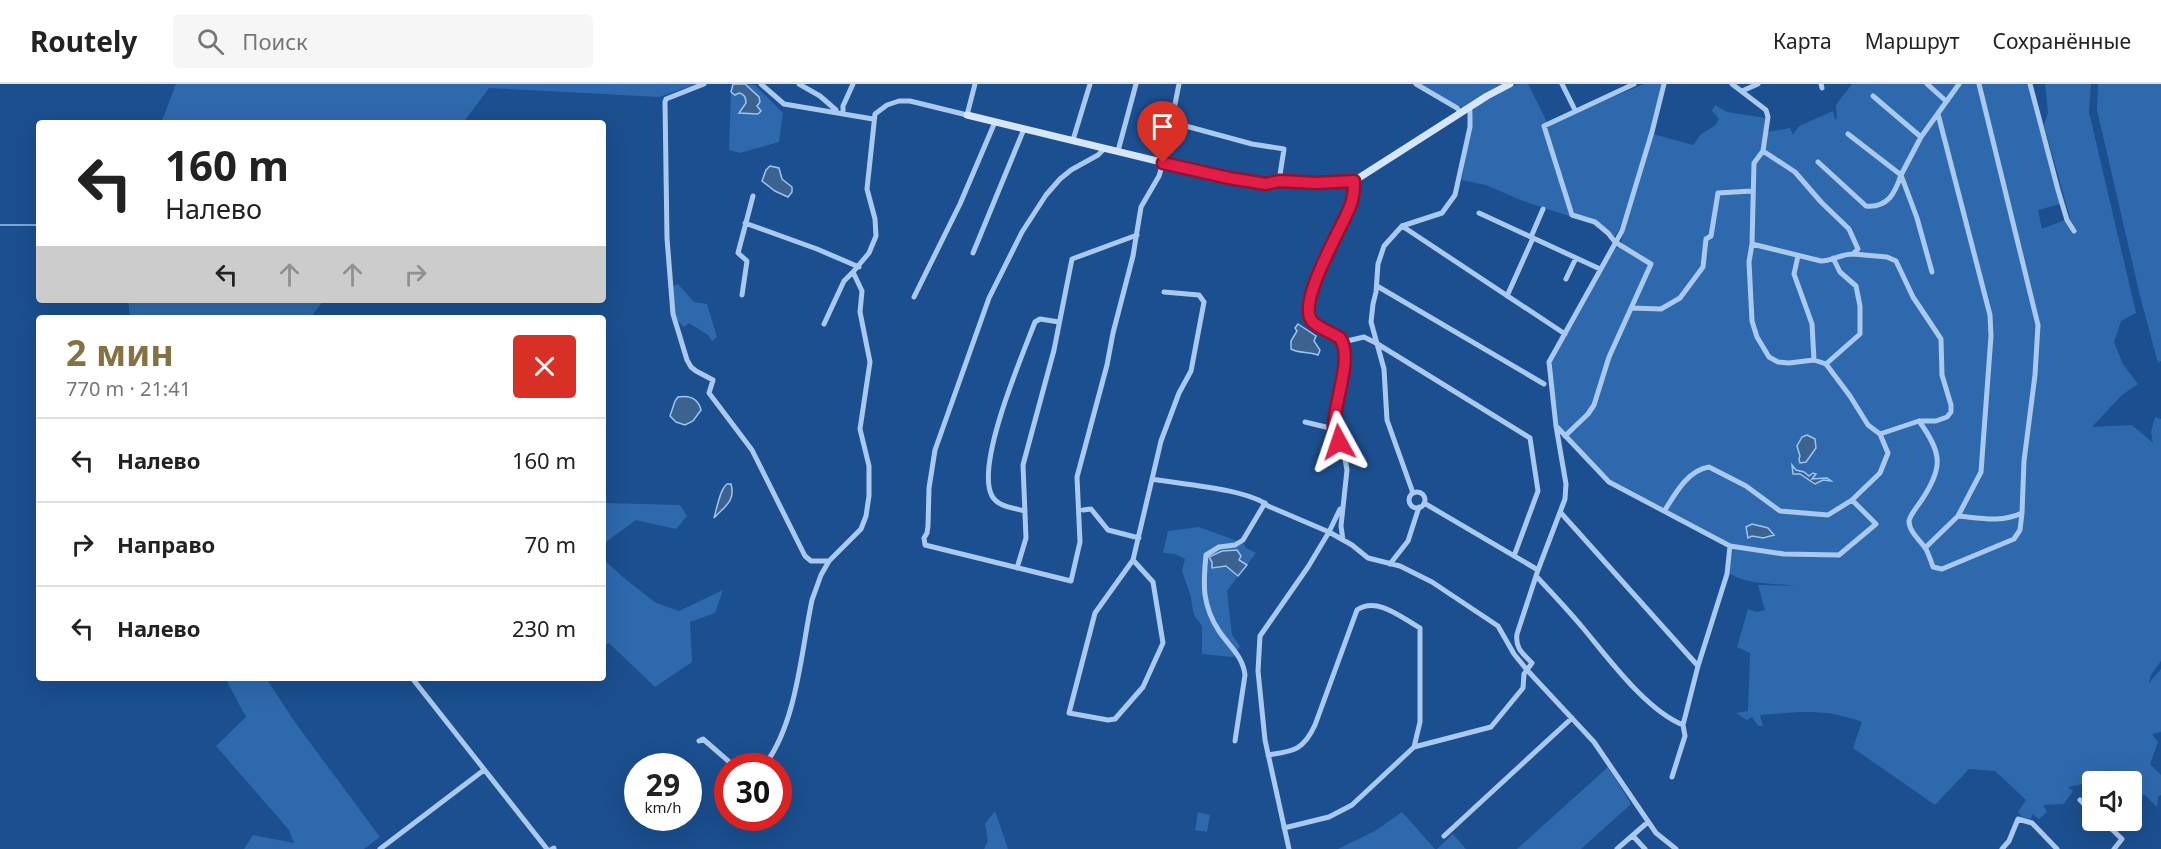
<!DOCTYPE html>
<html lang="ru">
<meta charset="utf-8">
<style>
:root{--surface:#fff;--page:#f6f6f6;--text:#222;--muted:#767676;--line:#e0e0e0;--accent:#857141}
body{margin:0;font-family:"Noto Sans",sans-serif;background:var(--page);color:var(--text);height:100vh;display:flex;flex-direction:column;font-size:22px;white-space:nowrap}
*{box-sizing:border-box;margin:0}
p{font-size:20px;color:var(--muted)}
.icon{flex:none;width:33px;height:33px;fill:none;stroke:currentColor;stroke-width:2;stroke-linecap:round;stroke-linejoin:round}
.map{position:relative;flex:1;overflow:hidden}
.side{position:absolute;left:36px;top:231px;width:570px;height:366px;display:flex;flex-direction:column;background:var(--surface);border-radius:6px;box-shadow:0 6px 24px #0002}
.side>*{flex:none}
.hud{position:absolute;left:36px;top:36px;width:570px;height:183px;border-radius:6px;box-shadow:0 6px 24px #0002;background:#fff;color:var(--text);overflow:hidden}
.fabs{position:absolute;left:2082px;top:687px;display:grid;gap:12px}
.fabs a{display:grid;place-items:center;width:60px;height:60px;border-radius:6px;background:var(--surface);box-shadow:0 6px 24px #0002;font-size:30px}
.speed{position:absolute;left:624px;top:669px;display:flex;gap:12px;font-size:30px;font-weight:700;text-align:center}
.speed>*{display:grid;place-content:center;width:78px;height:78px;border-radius:50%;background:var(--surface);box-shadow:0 6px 24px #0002;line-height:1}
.speed small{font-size:15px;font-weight:400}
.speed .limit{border:9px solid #d22;background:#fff;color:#111}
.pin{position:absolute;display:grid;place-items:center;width:51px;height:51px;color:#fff;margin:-62px -26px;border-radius:50% 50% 50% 0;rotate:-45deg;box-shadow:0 0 6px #0007}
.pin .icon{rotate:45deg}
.me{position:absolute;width:66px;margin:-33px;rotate:355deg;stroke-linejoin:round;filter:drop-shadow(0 0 4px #0008)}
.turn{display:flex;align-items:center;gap:21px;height:126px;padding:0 30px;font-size:27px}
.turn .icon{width:78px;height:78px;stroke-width:2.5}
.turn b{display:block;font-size:42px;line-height:51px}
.lanes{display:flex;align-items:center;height:57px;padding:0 30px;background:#0003;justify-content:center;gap:30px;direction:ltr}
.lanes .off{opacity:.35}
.round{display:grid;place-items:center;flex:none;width:63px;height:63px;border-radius:6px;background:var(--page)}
.headline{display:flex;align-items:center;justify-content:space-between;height:102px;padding:0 30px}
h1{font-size:36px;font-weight:700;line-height:45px;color:var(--accent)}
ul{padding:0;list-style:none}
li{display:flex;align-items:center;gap:18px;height:84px;padding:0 30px;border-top:2px solid var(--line)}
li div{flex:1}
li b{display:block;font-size:22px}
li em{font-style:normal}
header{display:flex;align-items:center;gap:36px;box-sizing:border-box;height:84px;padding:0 30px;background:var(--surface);border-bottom:2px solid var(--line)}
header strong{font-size:28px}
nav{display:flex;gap:33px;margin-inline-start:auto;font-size:21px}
.search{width:420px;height:54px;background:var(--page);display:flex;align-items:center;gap:15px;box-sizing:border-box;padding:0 21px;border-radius:6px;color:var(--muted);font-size:22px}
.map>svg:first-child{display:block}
</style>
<header>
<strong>Routely</strong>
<div class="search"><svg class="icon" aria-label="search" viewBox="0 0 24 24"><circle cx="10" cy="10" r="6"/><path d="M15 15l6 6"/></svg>Поиск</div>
<nav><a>Карта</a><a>Маршрут</a><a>Сохранённые</a></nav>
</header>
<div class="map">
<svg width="2161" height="765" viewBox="0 0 2161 765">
<rect width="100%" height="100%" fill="#1b4f8f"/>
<!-- green -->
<path fill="#2e69ad" d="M176 0H697L659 13 489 4 463 39H161Z
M745 0 755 1 783 29 779 58 740 69 729 66 731 8 735 11 743 10 747 19 739 29 750 28 756 22Z
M1414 0H1505L1465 25Z
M1517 0H1528L1548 40 1644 0H1662L1649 52 1619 146 1613 155 1590 139 1523 117 1486 101 1462 96 1474 22Z
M1852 0H2027L2060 120 2038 126 2042 145 2070 134 2044 41 2048 29 2045 0H2091L2089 28 2136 229 2121 237 2114 258 2123 280 2138 300 2122 311 2092 343 2132 341 2153 359 2151 348 2155 333 2161 335V577L2151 591 2149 599 2161 585V648L2152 650 2158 658 2150 680 2161 691V711L2158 713 2157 723 2144 710 2139 715 2132 708V698L2120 697 2108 686 2098 697 2068 703 2073 707 2064 720 2043 721 2047 728 2039 735 2032 730 2031 735 2022 733 2018 728 2026 716 1995 687 1969 685 1935 721 1853 664 1862 638C1823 624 1800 628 1760 631L1763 642H1758L1752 633 1747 636 1736 629 1748 627 1750 569 1737 563 1748 525 1757 528 1765 526 1758 501 1796 502C1775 499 1746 501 1729 489L1733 466 1610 399 1559 343 1551 280 1595 196 1613 166 1620 162 1653 50 1693 61C1697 57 1699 51 1703 49 1710 44 1715 44 1719 35L1712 27 1715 21 1727 28 1765 34 1768 48 1790 44 1793 51 1799 42 1833 27 1835 36 1837 33 1836 21Z
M2098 0H2161V277L2158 279 2140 212 2097 26Z
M678 200 694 218 707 220 717 253 712 257 708 251 689 239 684 243 675 234 671 203Z
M128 216H324L310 234H130Z
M603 419 680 421 687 432 676 445 636 436 603 460Z
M1199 443 1243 459 1246 464 1256 469 1247 481 1239 475 1226 482 1238 492 1227 507 1232 551 1240 562 1233 573 1202 570V542L1194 531 1190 510 1182 487 1185 475 1175 470 1163 469 1168 447Z
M603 475 624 494 656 519 679 527 723 506 715 529 690 538 692 578 655 603 609 559 603 562Z
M225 594H266L294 637 380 753 364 765H244L253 751 294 759 289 746 216 662 246 633Z
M1608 683 1631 720 1581 765H1517Z
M995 727 1008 765H984L988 757 985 740Z
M1198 728 1210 731 1207 748 1195 746Z
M1402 728 1435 765H1338L1375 747Z
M1453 750 1466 765H1437Z"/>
<!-- water -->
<path fill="#3c6290" stroke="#9cc4f0" stroke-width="1.5" d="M733 0H745L759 13 760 18 757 22 761 27 758 30 739 29 746 19C746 14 745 10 739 9L735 11 731 8Z
M770 82 779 84 782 95 792 103V108L788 113 775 107 762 97 766 86Z
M1298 240 1316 252 1314 257 1320 266 1318 271C1308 267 1300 270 1291 265V257L1297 247 1295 244Z
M678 313C690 311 698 314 701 326L693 337 685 341 676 338 670 332 675 317Z
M1807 351 1815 355 1816 364 1806 378 1800 379 1799 375 1800 372 1797 362 1802 353Z
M1792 381 1796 386 1804 388 1809 392 1813 389 1816 390 1812 395 1827 394 1831 397 1823 396 1815 400 1800 390H1793Z
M727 400H731C736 417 724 423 714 434 717 424 720 405 727 400Z
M1752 440 1768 444 1774 451 1763 454 1752 452 1748 454 1746 443Z
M1237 466 1241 472 1239 476 1247 481 1238 492 1226 482 1212 484V478L1209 473 1222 467Z"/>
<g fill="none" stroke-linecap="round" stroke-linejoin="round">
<!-- stream -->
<path stroke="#9cc4f0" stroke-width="1.5" d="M0 141H39"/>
<!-- street -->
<path stroke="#a9c9ee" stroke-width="5" d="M704 0 666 15 665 18 667 154 673 230 687 276 691 283 696 287 713 296 709 309 752 366 805 472 811 477H829
M761 0 784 20 873 35
M799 0 820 12 836 26
M1416 0 1457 24 1461 29
M1562 0 1575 26
M1732 0 1766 26 1768 33 1763 67 1795 88 1821 118 1849 145 1858 165 1853 170 1887 173 1896 177 1913 213 1941 255 1942 291 1951 321V328L1947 333 1936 337H1919L1880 350
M1821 0 1822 4
M1927 0 1946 17
M2030 0 2058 106 2067 136 2074 147
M1742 7 1758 0
M1873 12 1921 53
M843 29V22L853 0
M1171 38 1252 60 1284 65 1279 97
M1073 56 1090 0
M1105 64 1098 71 1071 86 1060 95 1046 111 1022 148 989 214 935 366 929 404 928 442 927 449 924 454 925 461 1071 497 1080 458 1077 393 1107 281 1113 249 1133 172 1141 123 1159 92 1163 79 1162 70 1173 30 1179 0
M1118 67 1136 0
M1818 78 1866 122C1888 124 1895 109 1901 91L1848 50
M1479 129 1600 185
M745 139 817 165 859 183
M1402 142 1565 250
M1531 153 1543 125
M1752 160 1821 177C1832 177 1841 170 1853 170
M973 169 1024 45
M1798 172 1794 190 1812 240 1814 276
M1932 188 1917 134 1901 91 1921 53 1959 0
M1566 195 1576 174
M1377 202 1544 300
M742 211 747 177 738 169 753 112
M1507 212 1533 154
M914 213 960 120 995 38
M1631 224 1661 225 1680 214 1703 183 1706 155 1711 152 1718 109 1752 107
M824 240 844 197 853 188
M1343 258 1364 253 1376 259 1530 354 1538 407 1514 472
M1826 280 1860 250V222L1856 202 1840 188 1833 174
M1919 337C1942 369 1944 383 1921 417 1917 423 1910 431 1909 437 1909 448 1921 457 1926 465 1929 471 1931 477 1933 483L1942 485 2014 455 2020 446 2022 429
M1305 338 1334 345
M1557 343 1609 398 1730 462 1784 470 1839 471 1876 440 1852 416
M1565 352 1588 330 1594 321 1609 273 1651 180 1615 158 1608 149 1595 138 1572 131 1544 42 1634 0
M1152 395C1179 400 1250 405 1268 422L1329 448 1352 461 1368 474 1400 482 1432 498 1498 542 1514 570 1527 586 1594 658 1656 749 1676 765
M1409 416a8 8 0 1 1 16 0a8 8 0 1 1-16 0Z
M1413 409 1387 336 1384 285 1371 238 1373 220 1376 208 1378 180 1384 162 1402 142 1442 129 1455 111 1470 43V24
M1424 419 1538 486
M1083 426 1091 425 1108 446 1139 454
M1665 426C1675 410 1688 386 1709 383L1746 402 1780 427 1828 431 1852 416 1880 389 1888 369 1880 350 1868 341 1850 312 1826 280 1814 276 1789 279 1778 278 1769 273 1757 253 1752 237 1749 178 1752 160 1754 79 1763 67
M1025 427C1014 424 998 423 992 412 975 381 1022 272 1035 238L1040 235 1059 238
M1561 429 1698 582
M1958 432C1980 434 2001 439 2022 429L2024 377 2035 291 2038 241 1979 0
M1343 456 1341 442 1347 386 1344 370 1334 345 1343 287V258C1334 245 1316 244 1308 230 1310 215 1314 199 1320 184 1331 155 1354 128 1354 97
M1925 464 1958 432 1981 388 1991 252 1990 231 1938 30
M1133 476 1153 498 1163 559 1143 603 1115 635 1108 636 1069 629 1095 529 1133 476 1161 357 1179 309 1191 287 1204 218 1199 211 1164 208
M1390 480 1408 457 1419 423
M1017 484 1026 454 1023 381 1054 266 1072 175 1137 151
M1536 492C1552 509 1568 526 1583 544 1609 575 1646 626 1683 641
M412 594 547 765
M699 657 703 655 734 682
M1235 657 1245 591C1243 572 1229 562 1219 547 1202 521 1203 501 1206 471L1219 463 1235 461 1243 456 1265 419
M1268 671C1293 667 1303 667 1315 641L1357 526C1377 512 1402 534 1420 544V638L1414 663
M764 682C797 639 801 568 812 516L821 491 829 477 861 445 866 432 869 412V382L860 345 870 278 860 228 862 207 853 188 869 169 876 152 875 135 867 105 875 30 887 21 899 17H910L967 31 975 0
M1672 693 1685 652 1683 641 1698 582 1727 490 1730 462
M2080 716 2092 728
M2102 736 2122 755 2114 765
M1284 744 1329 733 1352 721 1414 663 1491 643 1523 604 1524 590 1532 579C1522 569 1515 564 1517 550L1538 486 1565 415 1566 400 1556 342 1549 278 1622 147 1652 48 1664 0
M1444 752 1572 634
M1633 752 1645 765
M380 765 484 686
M552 765 554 764
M1289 765 1265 656 1258 587 1260 552 1308 483 1329 448 1340 425
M1617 765 1648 738
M2002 765 2009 757 2018 735 2032 739 2057 765"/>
<!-- secondary -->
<path stroke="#d6e6fa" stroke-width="7" d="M967 31 1244 98 1267 100 1279 97 1317 99 1354 97 1487 12 1510 0"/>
</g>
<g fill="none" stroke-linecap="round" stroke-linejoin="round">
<!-- route casing -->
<g stroke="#92132f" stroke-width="15">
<path id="route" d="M1163 79 1229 94 1266 100 1279 97 1317 99 1354 97C1354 104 1354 112 1351 120 1344 141 1296 218 1312 237 1318 244 1331 248 1340 254 1354 275 1333 319 1334 344 1334 348 1337 353 1339 358"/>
</g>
<!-- route -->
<use href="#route" stroke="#e11d48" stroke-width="10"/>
</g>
</svg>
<div class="fabs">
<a><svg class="icon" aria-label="sound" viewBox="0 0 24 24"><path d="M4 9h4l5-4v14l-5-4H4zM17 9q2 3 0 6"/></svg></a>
</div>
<div class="speed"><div>29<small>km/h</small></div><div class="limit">30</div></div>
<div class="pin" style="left:1163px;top:79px;background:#d93025"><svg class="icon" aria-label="arrive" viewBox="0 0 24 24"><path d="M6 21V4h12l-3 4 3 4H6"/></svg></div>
<svg class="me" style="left:1339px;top:358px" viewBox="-20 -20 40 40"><path d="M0-17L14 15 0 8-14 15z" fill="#e11d48" stroke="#fff" stroke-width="4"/></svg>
<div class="hud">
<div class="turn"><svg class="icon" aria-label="left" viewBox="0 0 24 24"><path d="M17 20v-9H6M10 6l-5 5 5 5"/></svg><div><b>160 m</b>Налево</div></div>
<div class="lanes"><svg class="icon" aria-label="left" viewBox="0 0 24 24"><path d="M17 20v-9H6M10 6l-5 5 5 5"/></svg><svg class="icon off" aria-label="ahead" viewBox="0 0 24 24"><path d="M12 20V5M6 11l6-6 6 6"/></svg><svg class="icon off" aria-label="ahead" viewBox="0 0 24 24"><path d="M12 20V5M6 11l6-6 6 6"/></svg><svg class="icon off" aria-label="right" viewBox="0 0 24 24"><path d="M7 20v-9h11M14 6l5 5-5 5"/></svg></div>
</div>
<section class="side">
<div class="headline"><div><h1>2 мин</h1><p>770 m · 21:41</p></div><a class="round" style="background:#d93025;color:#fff"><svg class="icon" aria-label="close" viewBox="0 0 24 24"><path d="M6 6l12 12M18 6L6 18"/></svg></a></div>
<ul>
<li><svg class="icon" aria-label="left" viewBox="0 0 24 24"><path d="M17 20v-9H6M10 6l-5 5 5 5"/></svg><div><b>Налево</b></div><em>160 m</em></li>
<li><svg class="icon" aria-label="right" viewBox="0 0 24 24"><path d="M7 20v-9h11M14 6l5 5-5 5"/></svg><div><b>Направо</b></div><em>70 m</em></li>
<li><svg class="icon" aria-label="left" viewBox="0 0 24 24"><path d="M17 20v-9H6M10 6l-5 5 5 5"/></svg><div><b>Налево</b></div><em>230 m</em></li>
</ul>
</section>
</div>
